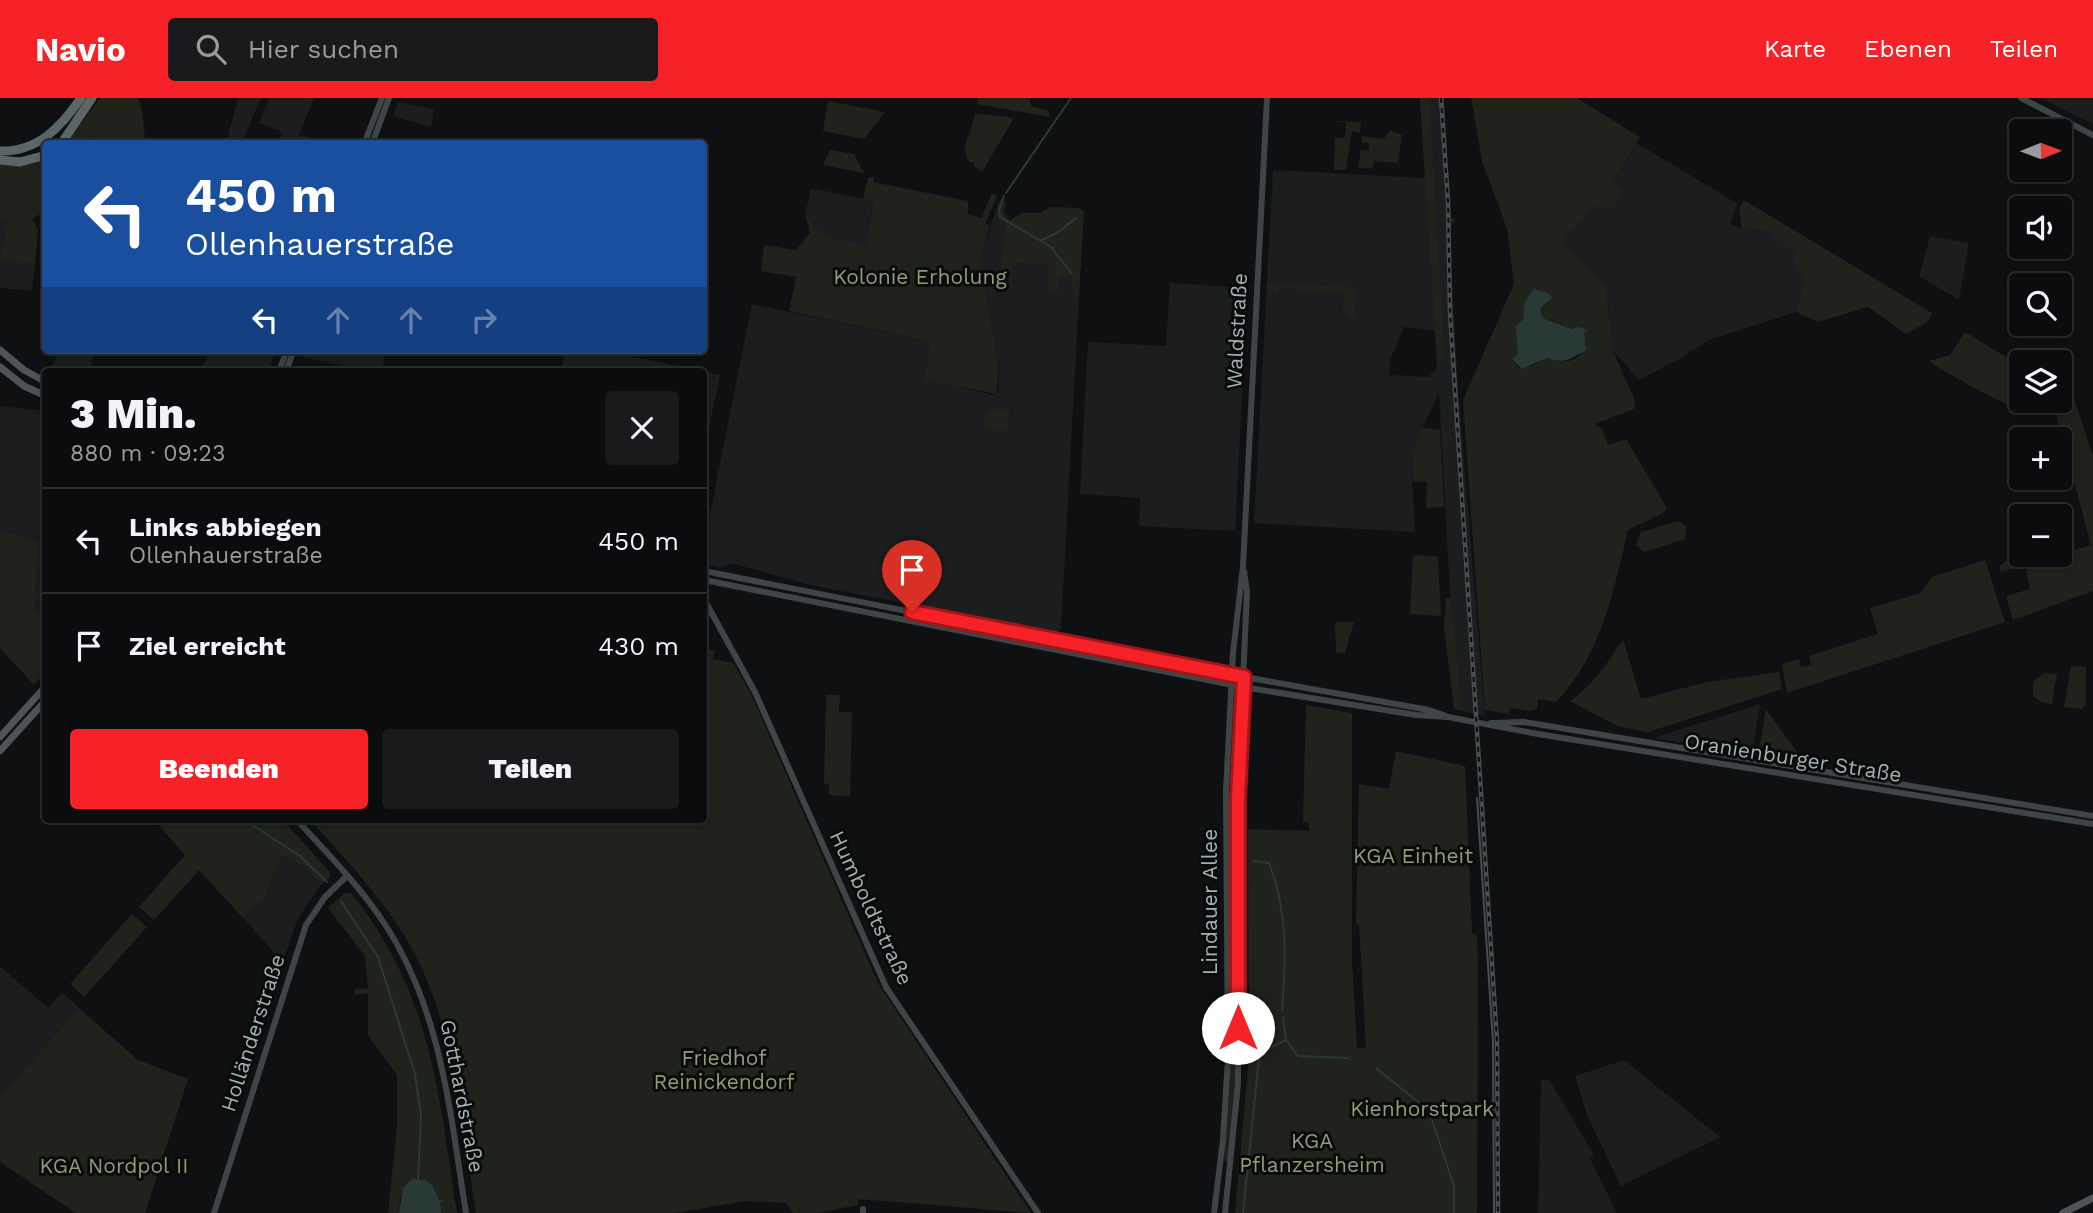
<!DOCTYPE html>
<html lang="de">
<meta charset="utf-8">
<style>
:root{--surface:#0b0c0d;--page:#191a1b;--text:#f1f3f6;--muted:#9a9b9d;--line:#2b2c2e;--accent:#f62227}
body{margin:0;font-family:"Work Sans",sans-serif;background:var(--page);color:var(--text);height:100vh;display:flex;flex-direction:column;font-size:26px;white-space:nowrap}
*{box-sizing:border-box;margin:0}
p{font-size:23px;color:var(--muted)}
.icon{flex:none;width:38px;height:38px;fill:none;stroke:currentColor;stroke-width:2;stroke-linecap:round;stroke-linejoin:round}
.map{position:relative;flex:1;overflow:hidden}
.sheet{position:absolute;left:42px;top:270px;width:665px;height:455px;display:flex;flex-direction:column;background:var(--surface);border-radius:7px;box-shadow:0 4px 10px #0003,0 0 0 2px var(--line)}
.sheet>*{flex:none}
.banner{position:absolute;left:42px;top:42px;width:665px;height:214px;border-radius:7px;box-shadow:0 4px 10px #0003,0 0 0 2px var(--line);background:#1a4fa0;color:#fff;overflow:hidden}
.needle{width:46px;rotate:89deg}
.buttons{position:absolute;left:2009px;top:21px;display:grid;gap:14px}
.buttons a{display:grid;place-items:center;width:63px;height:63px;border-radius:7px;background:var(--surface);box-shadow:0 4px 10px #0003,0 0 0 2px var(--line);font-size:35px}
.pin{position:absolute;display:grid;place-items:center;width:60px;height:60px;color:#fff;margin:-72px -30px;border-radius:50% 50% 50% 0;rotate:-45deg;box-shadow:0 0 7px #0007}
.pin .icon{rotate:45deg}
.me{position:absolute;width:77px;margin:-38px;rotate:0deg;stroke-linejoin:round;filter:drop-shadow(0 0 5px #0008)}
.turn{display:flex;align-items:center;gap:24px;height:147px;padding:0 28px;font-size:32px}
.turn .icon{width:91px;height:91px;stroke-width:2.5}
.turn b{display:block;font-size:49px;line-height:60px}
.lanes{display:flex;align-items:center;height:66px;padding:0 28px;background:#0003;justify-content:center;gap:35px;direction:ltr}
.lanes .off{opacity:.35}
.round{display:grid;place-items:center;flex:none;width:74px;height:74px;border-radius:7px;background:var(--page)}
.summary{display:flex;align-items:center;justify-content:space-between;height:119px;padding:0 28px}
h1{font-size:42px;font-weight:800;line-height:52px}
.primary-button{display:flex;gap:14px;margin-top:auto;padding:14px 28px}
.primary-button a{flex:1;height:80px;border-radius:7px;background:var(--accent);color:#fff;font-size:28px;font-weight:800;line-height:80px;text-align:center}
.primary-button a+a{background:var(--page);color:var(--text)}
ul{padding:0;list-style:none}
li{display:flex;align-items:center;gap:21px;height:105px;padding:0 28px;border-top:2px solid var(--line)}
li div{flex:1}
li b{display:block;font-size:26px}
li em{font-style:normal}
header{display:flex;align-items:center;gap:42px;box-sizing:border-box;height:98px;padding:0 35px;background:var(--accent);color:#fff}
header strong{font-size:33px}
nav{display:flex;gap:38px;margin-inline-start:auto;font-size:24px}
.search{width:490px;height:63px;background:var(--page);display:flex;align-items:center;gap:18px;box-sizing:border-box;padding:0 24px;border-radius:7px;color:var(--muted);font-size:26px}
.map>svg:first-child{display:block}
</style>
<header>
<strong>Navio</strong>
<div class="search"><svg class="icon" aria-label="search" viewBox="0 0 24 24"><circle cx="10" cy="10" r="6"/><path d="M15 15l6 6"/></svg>Hier suchen</div>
<nav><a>Karte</a><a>Ebenen</a><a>Teilen</a></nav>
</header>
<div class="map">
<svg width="2093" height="1115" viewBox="0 0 2093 1115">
<rect width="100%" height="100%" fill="#0f1011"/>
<!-- built -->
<path fill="#1b1d1e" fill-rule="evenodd" d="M238 0H261L242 45H226Z
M269 0H314L299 37 318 41 317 45H278L282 34 259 25Z
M1420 0H1444L1451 119 1455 122 1451 129V165L1458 291 1485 618 1462 613 1450 496 1439 295 1411 354 1415 434 1254 425 1273 72 1425 80ZM1404 229 1435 233 1437 270 1428 279 1389 277 1390 262Z
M2041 0H2093V26Z
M398 4 434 11 431 29 393 18Z
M1637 45 1738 106 1730 126 1742 131 1769 133 1785 144 1794 155V166L1804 180 1796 214 1709 242 1683 259 1639 282 1613 253 1606 187 1562 144 1597 107 1611 113 1612 84Z
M811 90 874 103 865 146 826 139 805 116Z
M995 115 1005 126 1000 173 1012 165 1049 167 1048 194 1058 195V178H1073L1072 199H1079L1061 531 1057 534 814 488 731 465 722 470 704 466 706 436 752 206 931 244 963 290 994 297 999 294 998 264 980 160Z
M0 121 8 122 15 162 35 166 32 193 0 190Z
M1930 138 1969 145 1959 202 1919 178Z
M1170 185 1248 190 1235 433 1139 428 1140 400 1080 396 1088 244 1166 248Z
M60 252H96L88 273H49Z
M210 252H276L268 273H201Z
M305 252H358L385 257 382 273H371L302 259Z
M565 252H601L702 273H561Z
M704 273 720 277 704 355Z
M0 308 45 313V519L35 512 39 444 15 435 0 434Z
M1760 606 1752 656 1653 640Z
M282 758 305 769 321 787 298 820 283 864 243 820 264 801Z
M0 868 48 910 62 894 79 910 0 998Z
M1624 962 1720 1039 1621 1088 1588 1020 1575 978Z
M1549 981 1594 1057 1590 1060 1617 1115H1538L1541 983Z"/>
<!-- green -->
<path fill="#20231c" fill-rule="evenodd" d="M100 0H138C144 14 143 30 146 45H106L88 39 83 45 66 46Z
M978 0H1030L1031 8 1049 13V19L977 6Z
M1420 0H1429L1445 258 1437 264Z
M1471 0H1577L1640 39 1613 83 1624 92 1611 113 1597 107 1562 144 1606 187 1613 253 1635 303 1634 311 1595 326 1602 331 1608 347 1626 341 1667 410 1663 415 1628 432C1614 492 1601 558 1556 604L1538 601 1537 611 1529 613 1511 610 1509 616 1485 612 1463 302 1514 186 1507 131 1482 63ZM1540 210 1543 220 1584 235 1579 258C1569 266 1558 264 1547 260L1531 268 1518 269 1512 261 1518 256C1520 230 1511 221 1540 210Z
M828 3 885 14 864 41 823 33Z
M975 15 1014 20 982 74 973 67 974 64 970 65C957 48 974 33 975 15Z
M1332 23 1361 24 1360 35 1352 33 1346 72H1334L1335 40H1345L1346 25Z
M1390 32 1402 37 1398 65 1374 63 1373 70H1358L1361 52H1369V45H1362V38L1384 41Z
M830 52 854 56 864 75 823 67Z
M45 61V99L40 110 41 116 33 120 38 133 35 166 1 160 8 122 0 121V66L21 68Z
M868 79H874L873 84 968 103V116L981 120 992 95 997 98 985 126 990 127 980 160 998 264 997 296 924 282 931 244 789 213 796 179 761 173 764 147 796 152 810 135 805 116 826 139 865 146 874 104 863 101Z
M1000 102 1006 104 1003 115 1010 122 1022 115H1040L1050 109 1080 110 1084 114 1079 199H1072V178H1059L1058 195 1047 194 1048 167 1013 165 1012 174 1000 173 1005 126 995 115Z
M1744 102 1932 215 1927 224 1906 236 1868 209 1818 224 1796 214 1804 180 1794 166V155L1769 133 1742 131 1739 110Z
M1267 186 1356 189 1355 220 1359 227 1343 215 1344 195 1278 190V196L1267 191Z
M1965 234 2021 268V303H2060V292L2075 304 2093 358V493L2013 522 2006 498 2030 491 2025 467 2001 474 1999 468 2021 454V457H2059L2091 447 2053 304C2047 308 2042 314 2034 314 2016 315 1946 275 1929 263L1950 257Z
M989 311H1009L1007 333 983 330 984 316Z
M1422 330 1440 332 1444 409 1426 410 1427 384 1413 383 1411 354Z
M1678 423 1687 429 1685 441 1644 454 1636 447 1641 434Z
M0 434 15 435 39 444 35 512 45 519V543L42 549 45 553 46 574 34 587 0 550Z
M1413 457 1438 459 1441 518 1410 516Z
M1985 462 2005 524 1787 595 1782 566 1799 561 1801 569 1811 567 1809 558 1878 536 1870 510 1921 495 1932 479Z
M1446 500H1450L1453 516 1462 613 1454 611 1444 530Z
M1335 524H1354L1345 555 1336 554Z
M1623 541 1641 601 1707 584 1779 574 1782 591 1648 634 1617 628 1570 603C1594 587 1608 564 1623 541Z
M704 550 715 553 713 561 733 565 750 594 879 887 1031 1115 859 1101 858 1107 818 1115H793L786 1105 746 1103 674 1115H476C461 1021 455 920 404 837 377 794 343 758 309 721H704Z
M2071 568 2086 569V606L2082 611 2064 609Z
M2044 575 2057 576 2052 606 2041 604 2033 598V584Z
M826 597H840L839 614H852L850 698 829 697V687L824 686Z
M1306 607 1352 615V861L1357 950H1366L1359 826 1356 825 1359 686 1389 691 1396 653 1465 668 1472 835 1477 837 1478 868 1477 1115H1235L1249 959 1248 735 1249 731 1309 733V724H1303Z
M1766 611 1805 665 1758 656Z
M153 721H282L330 774V779L321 787 305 769 282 758 264 801 243 820 199 772 154 822 139 809 185 757Z
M1230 735H1236V854H1230Z
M344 795H351C432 897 438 992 457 1115H441L435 1091 420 1080C401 1083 400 1098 399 1115H388L397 1029V977L368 937V895L355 897V891L368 890 365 858 328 810Z
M132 816 147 829 84 899 70 886Z
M1230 856H1236V976L1229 1064 1224 1063 1230 981Z
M79 910 138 962 188 981 145 1115H76L0 1064V998Z"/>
<!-- water -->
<path fill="#293935" d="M1534 191 1550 196 1552 200 1540 210 1543 220 1571 231 1578 229 1587 232 1584 235 1586 252C1571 260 1565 267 1547 260L1522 271 1512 261 1518 256 1516 229 1524 219C1522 207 1526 201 1534 191Z
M412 1081C428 1079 435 1088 439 1103L445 1102 440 1105 441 1115H399L403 1090Z"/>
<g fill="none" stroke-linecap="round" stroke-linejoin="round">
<!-- stream -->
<path stroke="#293935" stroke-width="2" d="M1006 95 1071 0
M1004 98 999 112 1000 119 1051 149 1072 176
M1042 142 1057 135 1076 120
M243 721 300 758 327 784
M1253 763 1269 765C1288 813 1286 862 1282 912
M341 803 378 859 415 976 421 1018 418 1083
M1283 919 1286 942 1298 958 1348 960
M1377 971 1422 1007 1432 1022 1454 1088V1115
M1243 1115 1259 960 1263 953 1286 942"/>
<!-- secondary -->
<path stroke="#3e4546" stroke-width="6" d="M2021 0 2093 37
M364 46 382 0
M372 46 389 0
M279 273 287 252
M286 273 294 252
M704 473 1200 571 1429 612 1446 618
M704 482 1243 589 1416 617 1448 619 1538 636 2093 726
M704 501 755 594 886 889 1038 1115
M1491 625 1524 624 2093 718
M296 721C327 755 361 789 386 828 442 915 450 1015 466 1115
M214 1115 306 827 325 799 347 778
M863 1115V1111
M1214 1115 1223 1041 1228 961 1226 693 1233 555 1243 468 1267 0
M1225 1115 1238 986 1239 668 1247 494 1244 473"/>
<!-- primary -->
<path stroke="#4c5455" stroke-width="7" d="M0 252 24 272 46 284
M0 269 24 288 46 298
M0 639 46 588
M0 653 46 602
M2063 1115 2093 1100"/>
<!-- highway -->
<path stroke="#5c6667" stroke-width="9" d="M61 46 92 0
M0 53C38 54 61 29 81 0
M0 62 20 64 46 57"/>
<!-- tram -->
<path stroke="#474e4f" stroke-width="2" d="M1477 700 1493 944 1494 1115"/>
<!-- rail casing -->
<g stroke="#474e4f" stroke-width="4.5">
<path id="rail" d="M1441 0 1448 104 1450 214 1497 944 1498 1115"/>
</g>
<!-- rail -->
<use href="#rail" stroke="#0a0b0b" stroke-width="2" stroke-dasharray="5" stroke-linecap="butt"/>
</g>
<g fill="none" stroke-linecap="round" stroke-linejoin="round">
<!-- route casing -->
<g stroke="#a01619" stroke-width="18">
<path id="route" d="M912 514 1244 579 1238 701V930"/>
</g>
<!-- route -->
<use href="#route" stroke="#f62227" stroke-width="12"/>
</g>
<g text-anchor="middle" stroke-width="6" stroke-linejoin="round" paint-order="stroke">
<!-- park labels -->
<g font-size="21" fill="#8f9e76" stroke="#0a0b0b">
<text x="920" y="186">Kolonie Erholung</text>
<text x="1413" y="765">KGA Einheit</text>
<text x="724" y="967">Friedhof<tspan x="724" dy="24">Reinickendorf</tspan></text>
<text x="1422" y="1018">Kienhorstpark</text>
<text x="1312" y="1050">KGA<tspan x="1312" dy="24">Pflanzersheim</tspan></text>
<text x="114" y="1075">KGA Nordpol II</text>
</g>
<!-- street labels -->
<g font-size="21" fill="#a0b2b2" stroke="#0a0b0b">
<text transform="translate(1237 233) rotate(-87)" y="7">Waldstraße</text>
<text transform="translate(1793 660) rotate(9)" y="7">Oranienburger Straße</text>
<text transform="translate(1210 804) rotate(-90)" y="7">Lindauer Allee</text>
<text transform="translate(871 810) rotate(65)" y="7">Humboldtstraße</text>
<text transform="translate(253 935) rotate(-72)" y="7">Holländerstraße</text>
<text transform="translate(462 998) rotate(79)" y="7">Gotthardstraße</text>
</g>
</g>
</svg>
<div class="buttons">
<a><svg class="needle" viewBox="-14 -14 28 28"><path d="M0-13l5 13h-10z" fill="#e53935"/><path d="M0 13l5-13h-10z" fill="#9a9b9d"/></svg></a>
<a><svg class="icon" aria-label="sound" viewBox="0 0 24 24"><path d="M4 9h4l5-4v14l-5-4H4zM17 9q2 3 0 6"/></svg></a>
<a><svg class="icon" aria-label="search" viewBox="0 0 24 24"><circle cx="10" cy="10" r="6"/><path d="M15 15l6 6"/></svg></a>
<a><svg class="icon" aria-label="layers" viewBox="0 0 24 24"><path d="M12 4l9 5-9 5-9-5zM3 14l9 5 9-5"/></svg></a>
<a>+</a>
<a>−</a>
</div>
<div class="pin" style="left:912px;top:514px;background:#d93025"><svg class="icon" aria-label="arrive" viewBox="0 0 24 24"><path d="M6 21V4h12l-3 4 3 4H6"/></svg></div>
<svg class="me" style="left:1238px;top:930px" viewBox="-20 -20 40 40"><circle r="19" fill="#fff"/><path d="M0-13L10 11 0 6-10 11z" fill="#f62227"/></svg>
<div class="banner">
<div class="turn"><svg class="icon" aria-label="left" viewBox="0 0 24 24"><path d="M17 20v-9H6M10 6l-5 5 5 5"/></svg><div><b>450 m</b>Ollenhauerstraße</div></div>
<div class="lanes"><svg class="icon" aria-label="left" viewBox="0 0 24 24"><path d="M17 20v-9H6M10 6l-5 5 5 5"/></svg><svg class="icon off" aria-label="ahead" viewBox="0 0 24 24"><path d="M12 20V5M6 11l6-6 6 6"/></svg><svg class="icon off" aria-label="ahead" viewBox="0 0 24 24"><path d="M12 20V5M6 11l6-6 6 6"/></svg><svg class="icon off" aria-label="right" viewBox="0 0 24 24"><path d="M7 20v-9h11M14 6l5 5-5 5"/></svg></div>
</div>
<section class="sheet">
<div class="summary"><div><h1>3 Min.</h1><p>880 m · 09:23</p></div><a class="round"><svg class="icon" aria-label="close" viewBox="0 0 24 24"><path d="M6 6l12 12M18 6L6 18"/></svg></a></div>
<ul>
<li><svg class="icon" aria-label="left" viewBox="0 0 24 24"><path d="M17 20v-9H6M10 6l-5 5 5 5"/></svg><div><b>Links abbiegen</b><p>Ollenhauerstraße</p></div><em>450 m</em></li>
<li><svg class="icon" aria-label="arrive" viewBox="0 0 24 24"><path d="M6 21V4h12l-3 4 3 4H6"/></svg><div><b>Ziel erreicht</b></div><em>430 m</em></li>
</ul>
<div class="primary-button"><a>Beenden</a><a>Teilen</a></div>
</section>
</div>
